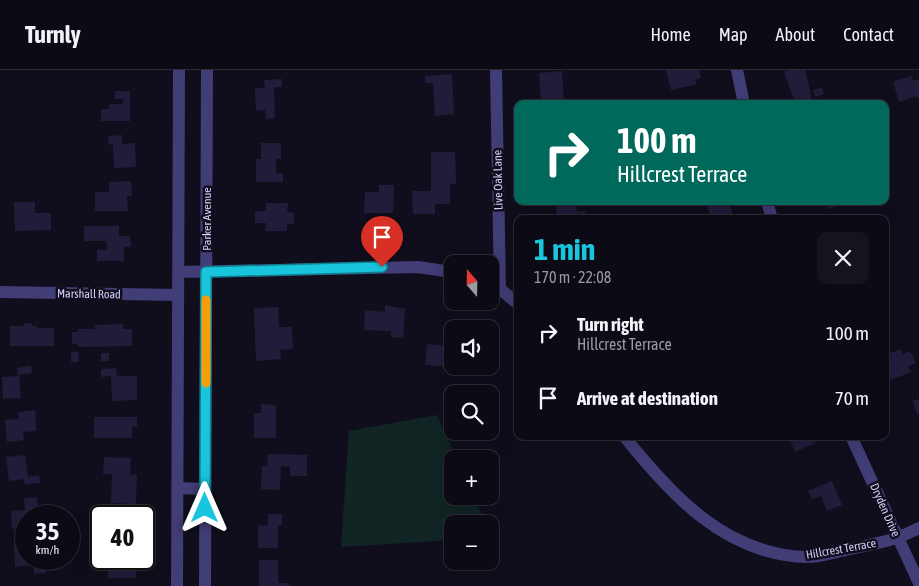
<!DOCTYPE html>
<meta charset="utf-8">
<style>
:root{--surface:#0c0a15;--page:#15131e;--text:#f1f3f6;--muted:#9a9aa0;--line:#2c2b34;--accent:#18c5dc}
body{margin:0;font-family:"Asap Condensed",sans-serif;background:var(--page);color:var(--text);height:100vh;display:flex;flex-direction:column;font-size:19px;white-space:nowrap}
*{box-sizing:border-box;margin:0}
p{font-size:16px;color:var(--muted)}
.icon{flex:none;width:28px;height:28px;fill:none;stroke:currentColor;stroke-width:2;stroke-linecap:round;stroke-linejoin:round}
.map{position:relative;flex:1;overflow:hidden}
.details{position:absolute;left:514px;top:145px;width:375px;height:225px;display:flex;flex-direction:column;background:var(--surface);border-radius:10px;box-shadow:0 5px 20px #0002,0 0 0 1px var(--line)}
.details>*{flex:none}
.hud{position:absolute;left:514px;top:30px;width:375px;height:105px;border-radius:10px;box-shadow:0 5px 20px #0002,0 0 0 1px var(--line);background:#00695c;color:#fff;overflow:hidden}
.needle{width:32px;rotate:340deg}
.controls{position:absolute;left:444px;top:185px;display:grid;gap:10px}
.controls a{display:grid;place-items:center;width:55px;height:55px;border-radius:10px;background:var(--surface);box-shadow:0 5px 20px #0002,0 0 0 1px var(--line);font-size:25px}
.speed{position:absolute;left:15px;top:435px;display:flex;gap:10px;font-size:25px;font-weight:700;text-align:center}
.speed>*{display:grid;place-content:center;width:65px;height:65px;border-radius:50%;background:var(--surface);box-shadow:0 5px 20px #0002,0 0 0 1px var(--line);line-height:1}
.speed small{font-size:12px;font-weight:400}
.speed .limit{border:2px solid #111;border-radius:8px;background:#fff;color:#111}
.pin{position:absolute;display:grid;place-items:center;width:42px;height:42px;color:#fff;margin:-51px -21px;border-radius:50% 50% 50% 0;rotate:-45deg;box-shadow:0 0 5px #0007}
.pin .icon{rotate:45deg}
.me{position:absolute;width:55px;margin:-28px;rotate:0deg;stroke-linejoin:round;filter:drop-shadow(0 0 4px #0008)}
.turn{display:flex;align-items:center;gap:18px;height:105px;padding:0 20px;font-size:22px}
.turn .icon{width:65px;height:65px;stroke-width:2.5}
.turn b{display:block;font-size:35px;line-height:42px}
.round{display:grid;place-items:center;flex:none;width:52px;height:52px;border-radius:10px;background:var(--page)}
.head{display:flex;align-items:center;justify-content:space-between;height:85px;padding:0 20px}
h1{font-size:30px;font-weight:700;line-height:38px;color:var(--accent)}
ul{padding:0;list-style:none}
li{display:flex;align-items:center;gap:15px;height:65px;padding:0 20px}
li div{flex:1}
li b{display:block;font-size:19px}
li em{font-style:normal}
header{display:flex;align-items:center;gap:30px;box-sizing:border-box;height:70px;padding:0 25px;background:var(--surface);border-bottom:1px solid var(--line)}
header strong{font-size:24px}
nav{display:flex;gap:28px;margin-inline-start:auto;font-size:18px}
.map>svg:first-child{display:block}
</style>
<header>
<strong>Turnly</strong>
<nav><a>Home</a><a>Map</a><a>About</a><a>Contact</a></nav>
</header>
<div class="map">
<svg width="919" height="516" viewBox="0 0 919 516">
<rect width="100%" height="100%" fill="#100e1c"/>
<!-- green -->
<path fill="#112525" d="M437 345 457 389H452V426H474L486 454H452V470L341 477 349 361Z"/>
<!-- building -->
<path fill="#221c3b" d="M666 0H699L701 8 695 10 697 14 671 20Z
M789 0H805L812 29 795 33 784 1Z
M562 1 564 33 541 34 539 3Z
M452 4 454 44 435 46 433 13H425V6Z
M911 6 913 11 919 9V30L917 26 899 32 893 12Z
M282 9V17H274L275 48 266 49 265 40 256 41 255 18H265L264 10Z
M822 17 824 24 815 27 813 20Z
M115 21H130V51H101V39H109V34H123V29H115Z
M122 65V74L135 73 136 97 114 98 113 74 109 75 108 66Z
M261 73H281V89H276V103H283V112H256V89H261Z
M431 82H455L456 114H450V134H435V144H413L412 121H431Z
M131 111 132 126H127L128 141H95V122H109V112Z
M379 115H394L393 143H364L365 122H379Z
M556 131H576L577 142 585 141V149H557Z
M706 131H729L734 149H711Z
M825 131H850L851 132 828 139Z
M14 132H35V143H51V160L15 161Z
M266 133H288L287 142 294 143V154H287V161H265L266 153H255V141H266Z
M84 156H119V166H130L131 177H124V191H97V180H107L106 171H84Z
M385 235 405 239 403 268 391 267V261L364 260 365 240 385 242Z
M278 237 279 257H292L293 279 280 280 281 289 256 291 254 238Z
M24 253H32V256H37V258H54V276H10V256H24Z
M123 254V259H132V276L79 277 77 274H72V262H78V259H95V255Z
M427 274 449 276 447 297 425 295Z
M901 279 903 284 910 281 916 293 908 296 911 302 891 310 885 295V285Z
M71 282H78L79 292H71Z
M101 283H109V291H101Z
M490 286 500 296 488 307 477 296H490Z
M31 296 32 303 18 305 17 298Z
M116 298 117 306H137V330L112 331 111 306 101 307V299Z
M19 306 21 328 3 329 2 307Z
M919 329V344L917 345 913 331Z
M261 334 276 335V368H254V343H261Z
M35 340 36 361 23 362 24 370 7 372 5 350 19 349 18 342Z
M94 347H137V357H132V368H94Z
M788 366H813L816 373 795 382Z
M268 384 307 385V406H290V397L281 396 280 420 261 419 262 396H267Z
M25 385 28 407 39 405 40 413 25 414 24 409 9 411 6 387Z
M104 387 131 388 130 404 137 405 136 434 111 433 112 404H103Z
M832 411 842 435 827 441 821 426 812 429 808 421Z
M37 427 38 438 33 439 34 446H26V458L12 459 11 441 25 440 24 428Z
M268 444H282V455H278V478H258V456L268 455Z
M26 473V489H39V494H45L46 503 34 504V495L15 497 14 474Z
M120 489 136 490V508H108V493H120Z
M259 490H278V513H289V516H259Z"/>
<g fill="none" stroke-linecap="round" stroke-linejoin="round">
<!-- minor -->
<path stroke="#413d76" stroke-width="12" d="M496 0 500 219
M737 0 744 34
M767 131 772 149
M178 202 418 197 452 202
M490 215 500 219 518 234
M0 222 178 225
M624 366C671 425 725 484 805 487 819 488 837 481 850 479 877 473 895 471 919 458
M851 366 919 513
M177 418 205 419
M177 516 179 0
M205 516 207 0"/>
</g>
<g fill="none" stroke-linecap="round" stroke-linejoin="round">
<!-- route casing -->
<g stroke="#10808f" stroke-width="12">
<path id="route" d="M205 438 206 202 382 197"/>
</g>
<!-- route -->
<use href="#route" stroke="#18c5dc" stroke-width="9"/>
<!-- slow -->
<path stroke="#f59e0b" stroke-width="9" d="M206 313V230"/>
</g>
<g text-anchor="middle" stroke-width="5" stroke-linejoin="round" paint-order="stroke">
<!-- street labels -->
<g font-size="12" fill="#d4cefa" stroke="#100e1c">
<text transform="translate(498 110) rotate(-91)" y="4">Live Oak Lane</text>
<text transform="translate(207 149) rotate(-90)" y="4">Parker Avenue</text>
<text transform="translate(89 224) rotate(1)" y="4">Marshall Road</text>
<text transform="translate(885 440) rotate(66)" y="4">Dryden Drive</text>
<text transform="translate(841 479) rotate(-10)" y="4">Hillcrest Terrace</text>
</g>
</g>
</svg>
<div class="controls">
<a><svg class="needle" viewBox="-14 -14 28 28"><path d="M0-13l5 13h-10z" fill="#e53935"/><path d="M0 13l5-13h-10z" fill="#9a9aa0"/></svg></a>
<a><svg class="icon" aria-label="sound" viewBox="0 0 24 24"><path d="M4 9h4l5-4v14l-5-4H4zM17 9q2 3 0 6"/></svg></a>
<a><svg class="icon" aria-label="search" viewBox="0 0 24 24"><circle cx="10" cy="10" r="6"/><path d="M15 15l6 6"/></svg></a>
<a>+</a>
<a>−</a>
</div>
<div class="speed"><div>35<small>km/h</small></div><div class="limit">40</div></div>
<div class="pin" style="left:382px;top:197px;background:#d93025"><svg class="icon" aria-label="arrive" viewBox="0 0 24 24"><path d="M6 21V4h12l-3 4 3 4H6"/></svg></div>
<svg class="me" style="left:205px;top:438px" viewBox="-20 -20 40 40"><path d="M0-17L14 15 0 8-14 15z" fill="#18c5dc" stroke="#fff" stroke-width="4"/></svg>
<div class="hud">
<div class="turn"><svg class="icon" aria-label="right" viewBox="0 0 24 24"><path d="M7 20v-9h11M14 6l5 5-5 5"/></svg><div><b>100 m</b>Hillcrest Terrace</div></div>
</div>
<section class="details">
<div class="head"><div><h1>1 min</h1><p>170 m · 22:08</p></div><a class="round"><svg class="icon" aria-label="close" viewBox="0 0 24 24"><path d="M6 6l12 12M18 6L6 18"/></svg></a></div>
<ul>
<li><svg class="icon" aria-label="right" viewBox="0 0 24 24"><path d="M7 20v-9h11M14 6l5 5-5 5"/></svg><div><b>Turn right</b><p>Hillcrest Terrace</p></div><em>100 m</em></li>
<li><svg class="icon" aria-label="arrive" viewBox="0 0 24 24"><path d="M6 21V4h12l-3 4 3 4H6"/></svg><div><b>Arrive at destination</b></div><em>70 m</em></li>
</ul>
</section>
</div>
